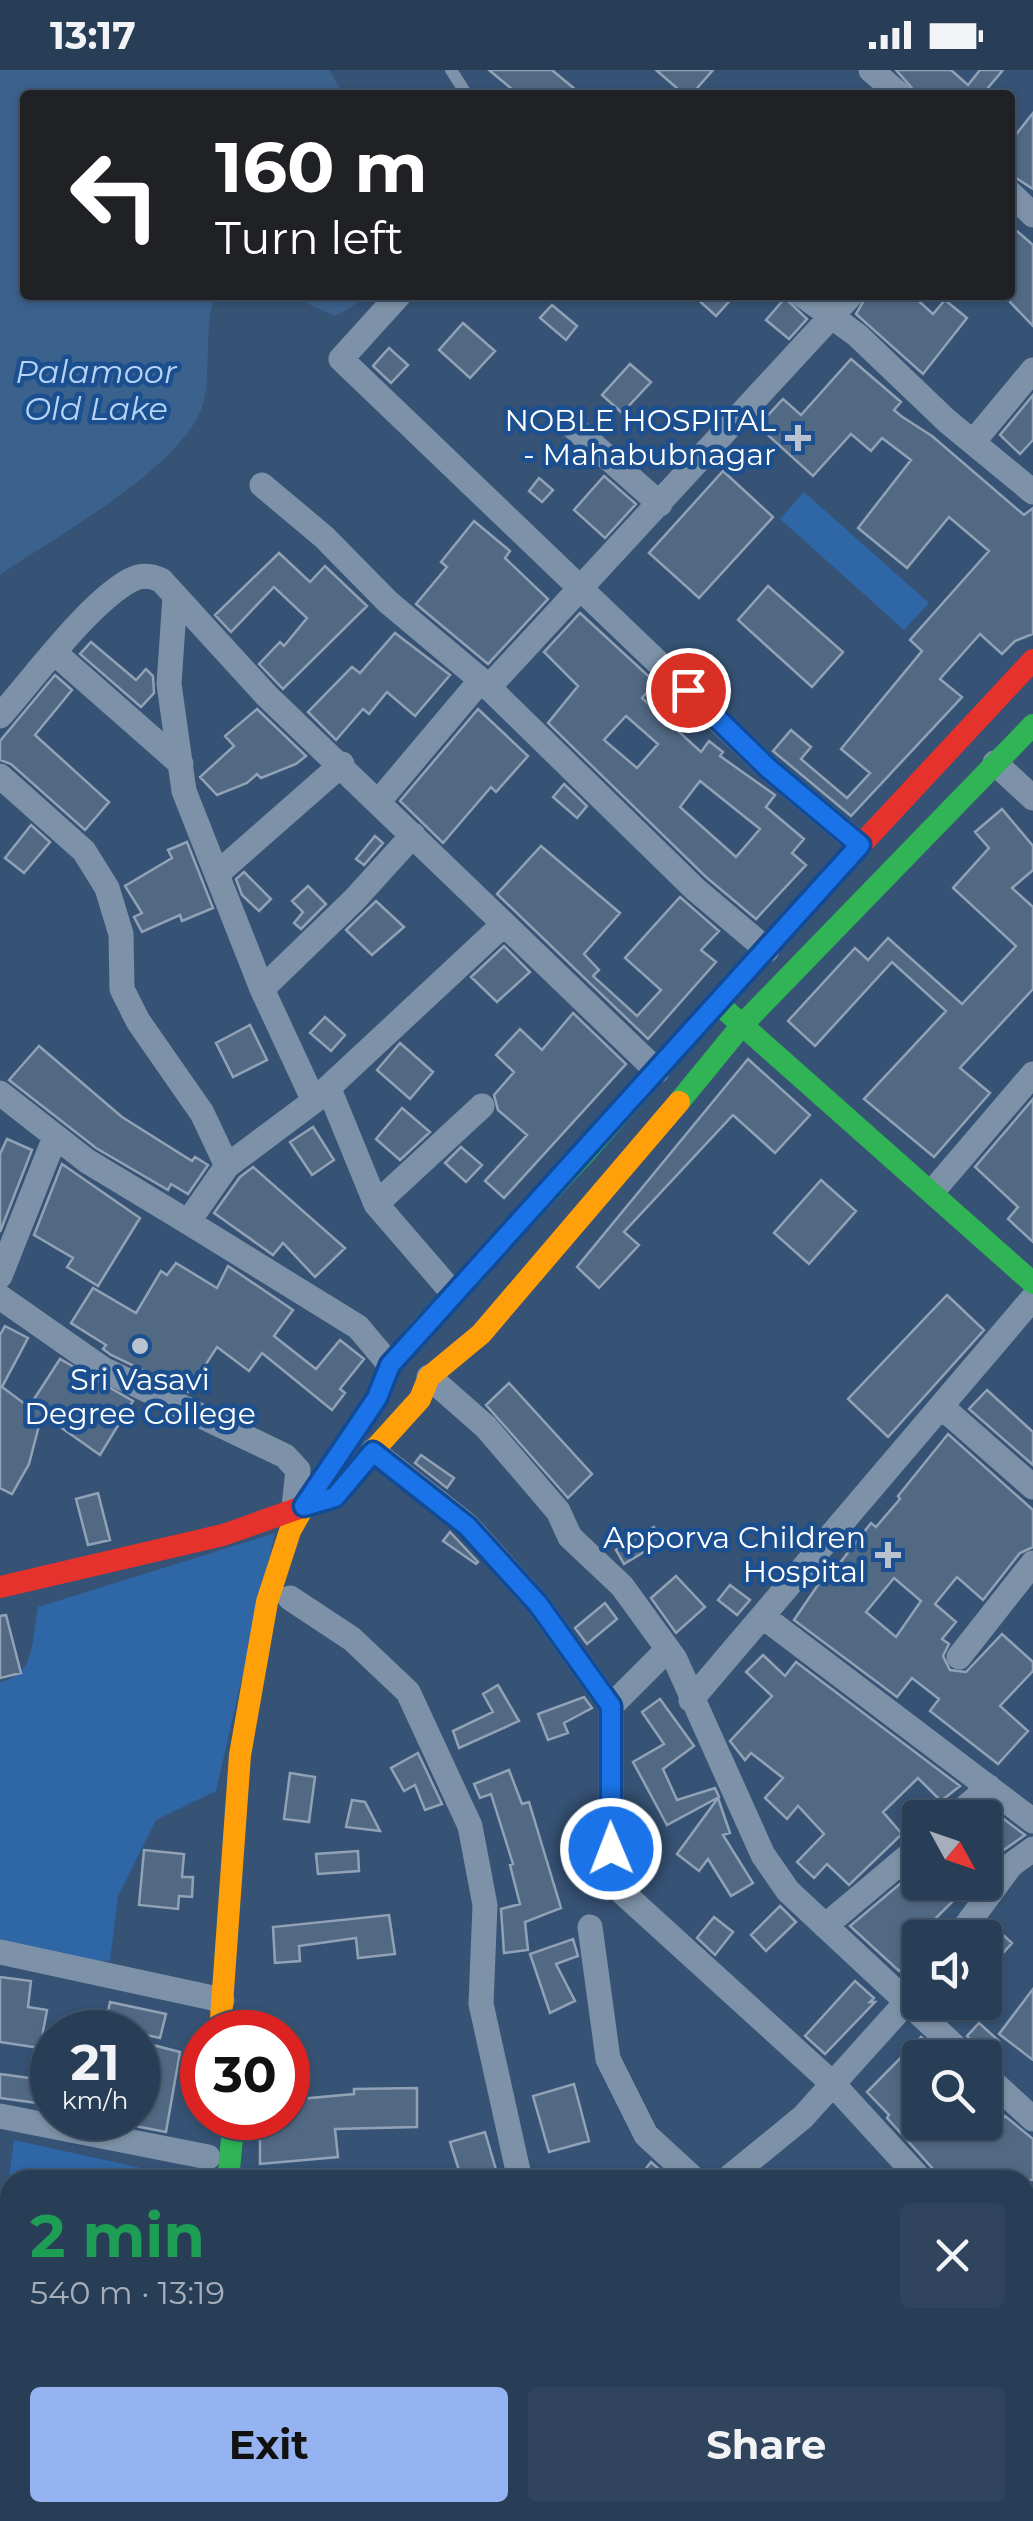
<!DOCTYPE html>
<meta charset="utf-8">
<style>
:root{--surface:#283e57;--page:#30455d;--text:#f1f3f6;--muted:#a5aeba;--line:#44576d;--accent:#95b2f1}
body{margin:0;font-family:Montserrat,sans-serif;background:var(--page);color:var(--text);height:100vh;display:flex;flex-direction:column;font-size:38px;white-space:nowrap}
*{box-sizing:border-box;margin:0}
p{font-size:32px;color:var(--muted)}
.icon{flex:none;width:55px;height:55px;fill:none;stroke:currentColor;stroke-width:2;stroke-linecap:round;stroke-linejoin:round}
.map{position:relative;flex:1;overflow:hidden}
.details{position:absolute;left:0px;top:2100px;width:1035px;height:352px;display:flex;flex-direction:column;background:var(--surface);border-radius:30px 30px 0 0;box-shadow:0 2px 8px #0004,0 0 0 2px var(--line)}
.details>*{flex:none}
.banner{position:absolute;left:20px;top:20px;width:995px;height:210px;border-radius:10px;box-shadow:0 2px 8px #0004,0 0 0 2px var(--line);background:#202124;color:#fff;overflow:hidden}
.needle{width:65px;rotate:130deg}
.controls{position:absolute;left:902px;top:1730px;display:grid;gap:20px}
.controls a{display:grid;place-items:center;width:100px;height:100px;border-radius:10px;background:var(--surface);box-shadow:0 2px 8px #0004,0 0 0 2px var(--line);font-size:50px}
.speed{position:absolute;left:30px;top:1940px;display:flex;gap:20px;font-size:50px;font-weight:700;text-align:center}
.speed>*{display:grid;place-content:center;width:130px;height:130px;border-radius:50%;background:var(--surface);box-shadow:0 2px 8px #0004,0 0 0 2px var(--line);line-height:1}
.speed small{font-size:25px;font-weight:400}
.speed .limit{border:15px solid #d22;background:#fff;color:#111}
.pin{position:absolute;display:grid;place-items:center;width:85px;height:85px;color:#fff;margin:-42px;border:5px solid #fff;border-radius:50%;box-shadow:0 2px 10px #0007}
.me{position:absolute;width:110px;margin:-55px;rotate:359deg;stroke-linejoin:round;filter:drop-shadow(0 0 8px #0008)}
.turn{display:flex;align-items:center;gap:35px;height:210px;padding:0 30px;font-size:45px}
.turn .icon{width:130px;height:130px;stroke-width:2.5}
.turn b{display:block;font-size:70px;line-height:85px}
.round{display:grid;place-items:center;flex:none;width:105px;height:105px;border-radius:10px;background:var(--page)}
.summary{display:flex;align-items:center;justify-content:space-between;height:170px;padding:0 30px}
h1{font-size:60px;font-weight:700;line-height:75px;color:#1e9e55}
.primary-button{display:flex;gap:20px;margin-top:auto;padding:20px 30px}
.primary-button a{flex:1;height:115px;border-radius:10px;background:var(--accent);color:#111;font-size:40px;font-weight:700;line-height:115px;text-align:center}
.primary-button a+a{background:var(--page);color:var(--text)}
.status{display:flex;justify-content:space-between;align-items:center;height:70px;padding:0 50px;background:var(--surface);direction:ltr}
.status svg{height:28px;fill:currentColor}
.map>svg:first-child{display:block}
</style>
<div class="status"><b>13:17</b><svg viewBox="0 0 49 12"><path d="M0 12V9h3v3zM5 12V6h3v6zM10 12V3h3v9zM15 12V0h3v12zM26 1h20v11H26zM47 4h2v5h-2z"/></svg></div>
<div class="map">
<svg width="1033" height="2451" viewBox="0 0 1033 2451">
<rect width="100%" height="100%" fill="#365274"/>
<!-- green -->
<path fill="#2f66a5" d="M804 422 929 533 904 560 780 449Z
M275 1463 216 1721 156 1750 118 1826 110 1891 72 1890 0 1870V1612C37 1605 31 1569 38 1537Z
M14 2070 196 2110H10V2376L0 2373V2177Z"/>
<!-- water -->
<path fill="#3b618d" d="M0 0H329L344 25H25V225H217C202 245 213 308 202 338 178 400 55 467 0 505Z
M289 225H373L335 246Z"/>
<!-- building -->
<path fill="#526984" stroke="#92a2b6" stroke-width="2.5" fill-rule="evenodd" d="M489 0H552L582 25H519Z
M656 0H713L691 25H685Z
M896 0H951L968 15 980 0H1003L982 25H918Z
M1033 43V119L1010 104V72Z
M1010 155 1033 175V256L1010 232Z
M693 225H735L716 246Z
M867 225H912L933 244 945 230 967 248 923 304 856 244Z
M785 228 807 249 789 269 766 250Z
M552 235 577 256 566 270 540 248Z
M463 253 495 281 470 308 439 280Z
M389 278 408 295 391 313 373 296Z
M851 289 901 332 894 340 901 346 932 366 1024 445 1033 438V564L1015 571 1002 584 980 564 940 609 962 627 851 746 773 681 791 660 811 677 801 689 847 728 870 703 841 679 922 581 910 570 989 481 949 447 907 498 858 458 911 390 882 368 871 381 851 364 813 406 758 356 783 329 801 345Z
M630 294 651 312 622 343 602 325Z
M1033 325V370L1020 384 1000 365Z
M723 401 773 447 699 528 649 483Z
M604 406 636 434 605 468 574 440Z
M539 408 553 420 542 432 529 421Z
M474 451 510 481 505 488 548 529 488 594 416 534 447 497 441 492Z
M279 483 310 512 325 496 367 536 283 619 259 594 280 572 284 576 307 548 274 517 231 562 215 545Z
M768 516 843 582 812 617 738 550Z
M580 543 656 613 642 628 701 682 709 671 723 682 720 686 775 725 766 737 804 769 792 783 806 795 756 849 706 807 548 653 578 616 544 582ZM626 646 658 674 637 698 604 670ZM700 711 760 759 736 787 680 737Z
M395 563 450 605 415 646 387 622 369 644 363 639 336 670 308 642 352 597 360 603Z
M91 572 136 610 146 599 153 606 154 623 141 637 80 584Z
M55 605 72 620 35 665 109 732 85 760 11 694 0 690V671Z
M257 639 306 686 296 694 261 708 257 704 247 713 217 725 200 707 234 676 225 666Z
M478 639 528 686 496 722 491 717 443 773 400 731Z
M564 714 587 736 577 748 553 727Z
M1002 739 1033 776V800L1012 818 1033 837V919L960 998 990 1023 934 1087 864 1029 946 941 892 892 815 976 788 951 855 878 868 890 888 868 962 934 1016 876 953 818 989 778 975 762Z
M31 755 50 772 24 803 5 788Z
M375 766 383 773 364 795 356 789Z
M187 772 213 838 182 851 180 845 142 862 134 847 142 843 125 816 172 788 168 780Z
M541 776 620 843 584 884 599 900 593 906 637 946 661 920 625 888 680 827 719 861 701 880 716 892 648 969 497 824Z
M244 802 271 829 259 841 242 825 236 809Z
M308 816 326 834 301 859 294 853 303 842 292 831Z
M376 831 404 857 372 885 346 860Z
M504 876 530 902 497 932 471 907Z
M573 943 626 994 504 1128 485 1111 527 1065 498 1040 494 1025 514 1002 496 985 520 959 542 980Z
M325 947 345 965 331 981 310 963Z
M250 955 267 990 233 1007 216 973Z
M400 973 433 1002 410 1029 377 1000Z
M39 976 122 1047 192 1091 195 1087 208 1095 188 1124 171 1114 168 1120 96 1078 9 1010Z
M748 989 810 1045 775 1083 733 1045 624 1162 639 1175 599 1218 577 1197Z
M1033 1029V1172L1008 1149 1018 1137 975 1097Z
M402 1038 430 1062 400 1090 376 1069Z
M313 1057 334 1090 312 1105 290 1072Z
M7 1069 32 1080 0 1162V1084Z
M461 1077 482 1095 466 1112 445 1093Z
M62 1094 140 1148 98 1216 67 1197 73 1188 34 1165Z
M253 1097 345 1178 315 1207 283 1173 273 1185 214 1143 240 1107Z
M821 1110 856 1141 809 1194 774 1163Z
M176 1193 217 1218 228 1196 293 1240 274 1266 316 1299 340 1270 364 1289 340 1319 345 1323 332 1340 262 1283 249 1301 217 1277 188 1322 111 1285 103 1279 106 1275 71 1253 93 1218 136 1243 161 1201 167 1205Z
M947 1225 984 1260 888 1367 848 1329Z
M5 1256 28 1268 2 1317 29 1337 60 1289 133 1331 100 1385 42 1344 29 1394 12 1424 0 1418V1265Z
M509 1313 592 1404 568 1428 486 1335Z
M987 1320 1033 1362V1395L969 1339Z
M948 1364 1033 1440V1477L1020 1483 983 1530 957 1507 935 1534 956 1552 942 1569 949 1574 943 1586 950 1600 966 1602 1002 1564 1033 1592V1601L1000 1636 1028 1661 998 1694 930 1641 939 1629 912 1608 897 1627 794 1550 822 1509 825 1512 871 1453 876 1457 900 1429 898 1426ZM894 1508 921 1531 896 1567 866 1542Z
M421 1385 454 1408 447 1418 415 1393Z
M98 1423 110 1470 88 1475 76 1429Z
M654 1457 662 1471 624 1494 616 1480Z
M450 1462 478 1492 476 1494 443 1471Z
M676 1506 705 1537 676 1563 651 1528Z
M730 1515 750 1530 737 1545 718 1530Z
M605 1533 617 1549 587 1574 575 1558Z
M6 1545 21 1603 0 1608V1546Z
M763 1585 785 1606 796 1592 960 1716 941 1731 918 1708 883 1742 902 1764 849 1815 827 1794 814 1808 797 1792 824 1764 798 1736 787 1749 765 1728 783 1708 751 1683 745 1690 730 1671 772 1626 746 1602Z
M498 1615 519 1651 459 1678 453 1661 493 1642 483 1624Z
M584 1627 592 1638 564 1653 568 1663 548 1670 538 1644Z
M660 1629 694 1676 663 1699 677 1730 715 1718 719 1727 667 1755 633 1692 664 1674 642 1642Z
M418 1683 442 1734 425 1740 415 1715 404 1721 391 1698Z
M509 1700 522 1734 529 1732 561 1838 525 1852 528 1880 504 1883 501 1839 520 1834 510 1795 513 1794 491 1724 480 1728 474 1714Z
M290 1703 315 1707 309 1752 284 1749Z
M718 1728 730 1763 723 1765 753 1813 731 1826 708 1789 699 1801 677 1784Z
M352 1730 365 1732 380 1761 346 1757Z
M989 1738 1025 1765 1001 1782 985 1803V1748H978Z
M144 1780 184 1784 182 1807H193L192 1827 179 1826 178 1839 139 1835Z
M358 1781 359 1801 318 1804 316 1784Z
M920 1797V1812H972L920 1864V1878L899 1901 850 1856Z
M780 1836 796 1852 766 1881 751 1865Z
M389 1845 395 1884 358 1888 356 1868 299 1876 300 1891 275 1893 273 1857Z
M714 1847 733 1862 715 1885 697 1868Z
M989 1852 1012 1873 985 1903V1857Z
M573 1869 578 1886 556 1894 575 1931 550 1943 530 1884Z
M0 1907 31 1911 28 1937 47 1940 40 1978 0 1972Z
M855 1911 874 1928 870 1932H875L825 1984 805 1966Z
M1033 1919V1990L999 1964Z
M110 1932 166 1944 160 1968 105 1956Z
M979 1953 999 1971 985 1986 967 1966Z
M921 1967 943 1988H920V2052H993L997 2056 1005 2046 1033 2069V2110H937L933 2099 887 2048 889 2045 867 2022Z
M145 1973 180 1982 166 2062 104 2050 139 2048 149 2002 139 1996Z
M0 2004 52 2011V2035L0 2028Z
M574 2014 589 2071 549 2082 533 2026Z
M417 2018V2057L335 2059 338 2087 260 2094V2048H288V2030L354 2024V2019Z
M485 2062 499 2110H462L450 2072Z
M651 2092 671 2110H637Z"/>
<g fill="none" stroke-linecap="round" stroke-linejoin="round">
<!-- lane -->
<path stroke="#7d92a8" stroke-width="12" d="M451 0 467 25"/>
<!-- street -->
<path stroke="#7d92a8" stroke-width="25" d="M871 0 900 25
M1010 123 1033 145
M399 225 341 289 768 698 860 775
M802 225 857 265 947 351 1033 422
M571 355 660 434
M973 372 1033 300
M262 415 324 467 388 532 481 610 695 819 767 880
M175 526 169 614 184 721 262 919 314 1031 227 1096 188 1152 358 1257 390 1295
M56 584 181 694
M488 618 851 225
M0 646C33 609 90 531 131 510 142 504 151 506 161 510L266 625 657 1001
M995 693 1033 728
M0 706 84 781 107 818 121 864 122 919 138 951 202 1043 227 1096
M379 731 481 610
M217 804 342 694
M262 919 355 829 413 765
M329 1019 376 1134 452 1222
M0 1023 87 1091 188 1152
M314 1031 504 854
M933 1121 1033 1004
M376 1134 482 1036
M0 1206 55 1067
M0 1227 103 1299 285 1386 298 1400 294 1437
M429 1307 486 1357 558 1441 570 1467 622 1516 675 1589 763 1785 788 1821 967 1988
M943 1338 1033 1417
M373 1381 467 1455 538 1534 611 1636
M290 1528 352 1569 408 1622 470 1756 485 1835 481 1934 520 2110
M765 1548 1033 1751
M668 1579 611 1636V1812L833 2014 921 2110
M959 1587 1033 1493
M691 1630 1033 1228
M953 1748 989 1717
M825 1856 920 1776
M590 1857 608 1989 646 2065 695 2110
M957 1868 1011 1795 1033 1779
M0 1882 222 1930
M985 2005 1033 2049
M0 2046 208 2087
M726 2110 803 2047 920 1917
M1025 2221 1033 2229
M0 2386 10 2389
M965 2442 972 2451
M365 2451V2442
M466 2451 467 2442
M749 2451 754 2442"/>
<!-- fast -->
<path stroke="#30b455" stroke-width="22" d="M723 938 1033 1213
M679 1032 742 955 1033 655
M425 1254 585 1083 763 880
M228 2110 234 2048"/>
<!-- slow -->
<path stroke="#ff9f0a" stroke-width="22" d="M354 1402 420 1329 429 1307 481 1264 679 1032
M220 1962 240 1685 267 1532 290 1461 304 1436 377 1329 390 1295 425 1254
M195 2451 196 2442"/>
<!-- jam -->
<path stroke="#e5322d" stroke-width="22" d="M763 880 1033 590
M0 1517 223 1465 319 1431"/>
</g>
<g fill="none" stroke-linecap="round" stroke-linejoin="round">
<!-- route casing -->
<g stroke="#114b97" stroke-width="25">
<path id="route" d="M611 1779V1636L538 1534 467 1456 373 1382 335 1427 304 1436 377 1328 390 1295 860 775 768 698 688 620"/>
</g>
<!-- route -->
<use href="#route" stroke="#1a73e8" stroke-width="18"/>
</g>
<!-- markers -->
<g fill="#b9c2ce" stroke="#1b4f8f" stroke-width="4">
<path d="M793 353h10v10h10v10h-10v10h-10v-10h-10v-10h10z"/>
<circle cx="140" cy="1276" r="10"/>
<path d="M883 1470h10v10h10v10h-10v10h-10v-10h-10v-10h10z"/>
</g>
<g text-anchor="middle" stroke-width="9" stroke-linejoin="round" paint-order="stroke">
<!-- poi labels -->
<g font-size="30" fill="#fff" stroke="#1b4f8f" text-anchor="end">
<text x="776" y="361">NOBLE HOSPITAL<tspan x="776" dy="34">- Mahabubnagar</tspan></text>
<text x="140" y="1320" text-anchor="middle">Sri Vasavi<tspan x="140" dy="34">Degree College</tspan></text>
<text x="866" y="1478">Apporva Children<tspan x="866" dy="34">Hospital</tspan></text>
</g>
<!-- water labels -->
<g font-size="32" font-style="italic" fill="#b5d3f5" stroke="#1b4f8f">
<text x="96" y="313">Palamoor<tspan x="96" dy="37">Old Lake</tspan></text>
</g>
</g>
</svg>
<div class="controls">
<a><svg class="needle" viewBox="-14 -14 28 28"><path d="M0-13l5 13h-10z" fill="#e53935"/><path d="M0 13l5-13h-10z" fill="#a5aeba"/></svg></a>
<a><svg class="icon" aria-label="sound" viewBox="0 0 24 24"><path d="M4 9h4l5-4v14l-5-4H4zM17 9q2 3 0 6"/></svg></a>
<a><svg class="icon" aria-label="search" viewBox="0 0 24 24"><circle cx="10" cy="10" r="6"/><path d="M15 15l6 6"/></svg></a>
</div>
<div class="speed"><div>21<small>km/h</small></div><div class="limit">30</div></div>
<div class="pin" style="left:688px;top:620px;background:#d93025"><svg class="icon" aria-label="arrive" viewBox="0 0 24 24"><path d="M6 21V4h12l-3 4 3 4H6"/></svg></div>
<svg class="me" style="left:611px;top:1779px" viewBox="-20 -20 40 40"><circle r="17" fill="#1a73e8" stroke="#fff" stroke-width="3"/><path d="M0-11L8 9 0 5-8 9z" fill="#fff"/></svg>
<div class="banner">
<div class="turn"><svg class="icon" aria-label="left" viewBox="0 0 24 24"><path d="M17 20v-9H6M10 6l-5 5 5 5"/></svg><div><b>160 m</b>Turn left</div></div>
</div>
<section class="details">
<div class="summary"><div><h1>2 min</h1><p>540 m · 13:19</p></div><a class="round"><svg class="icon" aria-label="close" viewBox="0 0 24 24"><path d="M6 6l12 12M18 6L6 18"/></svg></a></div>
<div class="primary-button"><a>Exit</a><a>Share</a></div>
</section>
</div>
